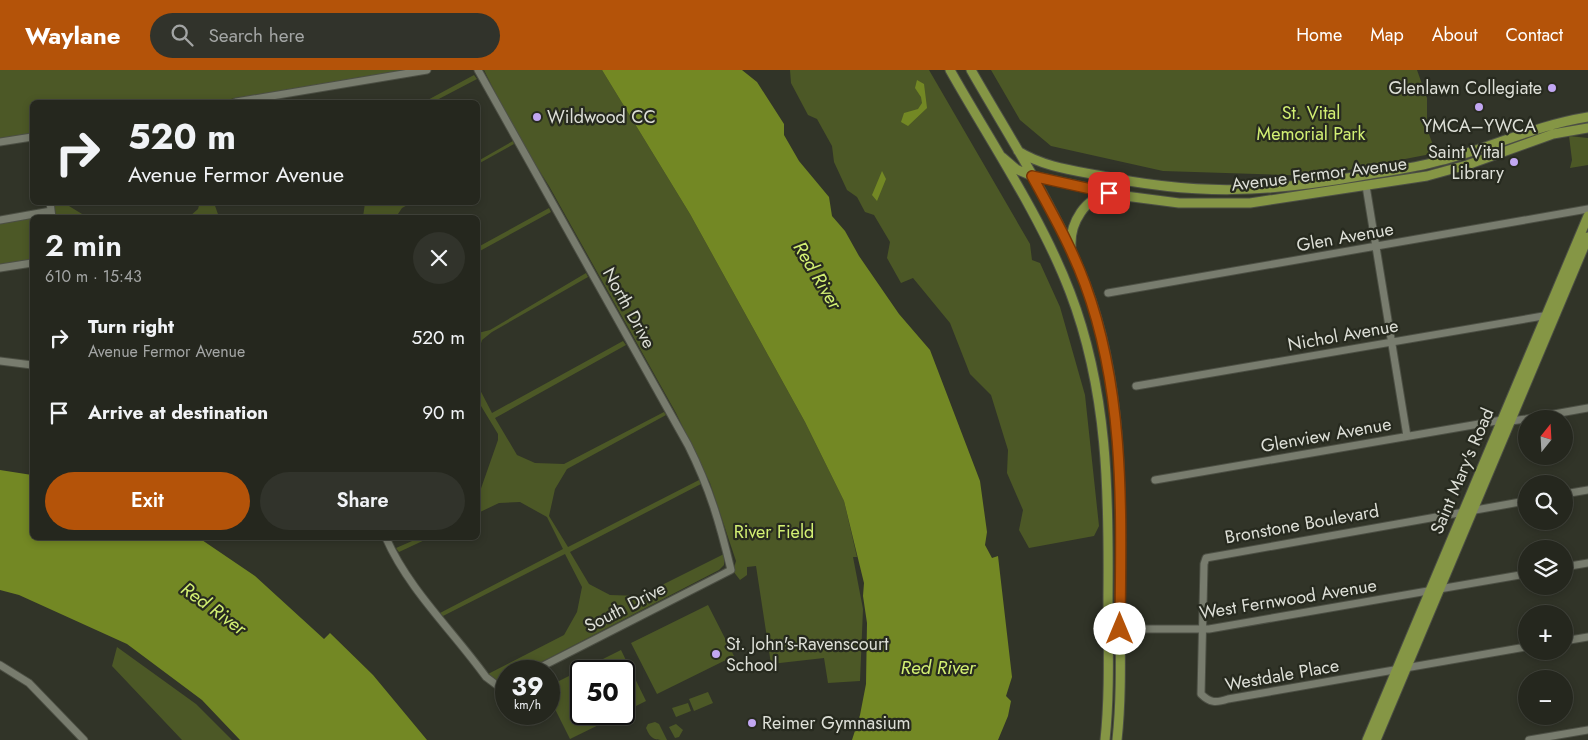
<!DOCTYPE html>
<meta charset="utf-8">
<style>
:root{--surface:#25271e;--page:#31332b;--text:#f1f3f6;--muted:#a3a5a4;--line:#42443c;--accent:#b45309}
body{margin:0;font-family:Jost,sans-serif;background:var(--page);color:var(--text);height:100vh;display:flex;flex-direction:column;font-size:19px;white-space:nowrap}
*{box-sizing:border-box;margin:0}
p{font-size:16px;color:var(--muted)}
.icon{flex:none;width:28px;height:28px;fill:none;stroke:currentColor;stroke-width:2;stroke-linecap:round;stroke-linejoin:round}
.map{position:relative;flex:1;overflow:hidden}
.side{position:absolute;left:30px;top:145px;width:450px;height:325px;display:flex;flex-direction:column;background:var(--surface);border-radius:8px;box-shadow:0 2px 8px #0003,0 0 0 1px var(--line)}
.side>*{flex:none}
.guide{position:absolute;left:30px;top:30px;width:450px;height:105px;border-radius:8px;box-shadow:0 2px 8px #0003,0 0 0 1px var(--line);background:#25271e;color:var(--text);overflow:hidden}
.needle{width:32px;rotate:18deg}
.fabs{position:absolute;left:1518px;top:340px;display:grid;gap:10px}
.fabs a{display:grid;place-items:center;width:55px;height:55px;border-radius:50%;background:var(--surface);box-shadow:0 2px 8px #0003,0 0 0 1px var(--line);font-size:25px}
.speed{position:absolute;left:495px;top:590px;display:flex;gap:10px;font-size:25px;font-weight:700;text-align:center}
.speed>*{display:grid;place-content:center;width:65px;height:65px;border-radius:50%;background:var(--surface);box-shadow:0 2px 8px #0003,0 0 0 1px var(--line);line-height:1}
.speed small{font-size:12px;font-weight:400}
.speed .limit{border:2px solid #111;border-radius:8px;background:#fff;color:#111}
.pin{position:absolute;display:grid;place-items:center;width:42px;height:42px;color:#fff;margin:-21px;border-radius:10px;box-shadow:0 2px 8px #0006}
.me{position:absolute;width:55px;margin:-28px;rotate:0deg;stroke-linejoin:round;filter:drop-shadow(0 0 4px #0008)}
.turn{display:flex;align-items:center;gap:18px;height:105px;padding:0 15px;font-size:22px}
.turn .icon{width:65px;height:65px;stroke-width:2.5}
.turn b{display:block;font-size:35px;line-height:42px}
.round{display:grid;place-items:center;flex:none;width:52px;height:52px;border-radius:26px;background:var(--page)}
.summary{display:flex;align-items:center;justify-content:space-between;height:85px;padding:0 15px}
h1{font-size:30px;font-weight:600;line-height:38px}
.button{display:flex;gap:10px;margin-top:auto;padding:10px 15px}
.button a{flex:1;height:58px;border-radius:30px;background:var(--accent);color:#fff;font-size:20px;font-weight:600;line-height:58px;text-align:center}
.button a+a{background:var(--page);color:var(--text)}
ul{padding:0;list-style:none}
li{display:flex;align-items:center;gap:15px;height:75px;padding:0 15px}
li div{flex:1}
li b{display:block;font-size:19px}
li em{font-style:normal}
header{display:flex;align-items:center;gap:30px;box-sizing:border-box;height:70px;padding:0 25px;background:var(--accent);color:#fff}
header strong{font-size:24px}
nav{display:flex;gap:28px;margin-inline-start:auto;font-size:18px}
.search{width:350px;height:45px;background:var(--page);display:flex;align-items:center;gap:12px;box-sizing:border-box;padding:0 18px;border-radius:28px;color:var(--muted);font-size:19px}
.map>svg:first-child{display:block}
</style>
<header>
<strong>Waylane</strong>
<div class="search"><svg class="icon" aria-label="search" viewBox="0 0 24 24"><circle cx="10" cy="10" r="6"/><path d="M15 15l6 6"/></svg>Search here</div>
<nav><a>Home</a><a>Map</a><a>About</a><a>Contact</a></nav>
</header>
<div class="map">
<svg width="1588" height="670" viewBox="0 0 1588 670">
<rect width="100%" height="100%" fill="#313428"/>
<!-- green -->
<path fill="#4c5826" d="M0 0H405L213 32H32V63L0 69Z
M484 0H602L690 144 805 352 844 431 857 487H853L863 539 860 611 828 613 824 588 771 594 756 496 747 497V505L740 510 733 501 736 491 710 413 676 343 549 116 514 61Z
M790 0H929L1030 174 1032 190 1040 193 1060 237 1085 325 1099 456 1094 466 1029 478 1019 460 1023 440 1007 403 1008 380 991 325 970 304 950 253 913 208 901 213 887 188 890 172 874 145 865 142 857 127 847 120 834 92 832 76 817 49 808 45 791 13Z
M991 0H1417L1427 28V59L1436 83 1317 106 1163 101 1051 76 1020 50Z
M474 5 477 9 433 32H424Z
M1569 66 1588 68V95L1570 98 1572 90Z
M513 71 514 74 478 94V91Z
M200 132 214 133 219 147H189L198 139Z
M53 133H64L87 147H56Z
M365 133V132L411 133 402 138 396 147H363Z
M549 138 551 142 478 182V177Z
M51 141 52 147 32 148V193L0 198V150Z
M586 203 588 207 492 262 482 270 478 283V263L490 260Z
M623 271 626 275 495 348 517 385 535 393 564 394 664 342 666 345 567 399 555 419 549 446 568 477 699 410 701 414 570 482 589 514 610 525 640 526 724 484V495L719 500 524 601H506V610L498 611 488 604 564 565 577 542 582 517 565 484 443 546 440 543 563 479 547 447 520 432 499 433 478 443V427L498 370V364L478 331V316L492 343Z
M419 468H429L399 482 396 478Z
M708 535 734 586 657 624 631 573Z
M117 577 196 634 232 670H182L112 596Z
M621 580 646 631 624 642V601H581V644H621L570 669 549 627V616Z
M708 622 713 633 694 641 689 629Z
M688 633 691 641 676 647 672 638Z
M655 652 659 654 667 670C655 670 651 670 646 658L648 654Z
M676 654 683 660 679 667 675 668 669 657Z"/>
<!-- water -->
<path fill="#738824" d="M602 0H742L757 12 784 54V65L799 91 829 127 832 146 845 161 859 186 899 244 930 280 980 411 987 462 985 475 992 488 998 486 1012 607 1006 626 1011 631 1008 646 998 670H852L860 645 866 614 867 553 863 526 864 513 844 431 805 352 690 144Z
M917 10 924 14 927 38 908 56 901 52 904 43 918 39 922 33 921 27 915 18Z
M882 101 886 109 877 131 872 125Z
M0 400 32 405V468H199L255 506 324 569 330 563 373 605 427 670H240L202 630 127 574 19 525 0 520Z"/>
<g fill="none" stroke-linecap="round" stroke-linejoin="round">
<!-- minor casing -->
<g stroke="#4c4f44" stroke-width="9">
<path id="minor" d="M478 0 688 375C710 419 720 454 731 500L533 601
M236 32 427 0
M0 72 32 67
M1366 116 1407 366
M50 132 52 148
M0 150 51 141
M0 198 32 193
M1108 223 1588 139
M0 291 32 295
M1136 316 1549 245
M1526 349 1588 338
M1155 410 1502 350 1511 351 1526 349
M1564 424 1588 420
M1526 431 1206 488 1204 494 1201 624C1210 633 1216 633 1228 629L1526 577
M386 468C409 520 453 561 486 607L498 616 506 615
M1564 497 1588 493
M1108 559H1209L1526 504
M1564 571 1588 567
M0 595 29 613 84 670
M1529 670 1588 660"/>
</g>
<!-- major casing -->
<g stroke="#4c4f44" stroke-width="11">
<path id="major" d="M950 0C990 71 1041 146 1070 222 1108 321 1109 423 1108 527 1108 574 1110 623 1105 670
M971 0C1011 70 1056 138 1085 213 1124 314 1121 424 1120 530 1120 576 1122 624 1117 670
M1018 81C1042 96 1070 100 1097 105 1197 126 1266 123 1365 105 1389 101 1415 98 1439 91 1491 78 1533 56 1588 47
M1002 87 1016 99 1032 106 1125 126 1179 133H1250L1427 106 1467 95 1553 64 1588 58
M1071 176C1070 154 1085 125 1110 126
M1367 670 1588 146
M1376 670 1588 167"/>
</g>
<!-- minor -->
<use href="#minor" stroke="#787c6e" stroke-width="7"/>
<!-- major -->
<use href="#major" stroke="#859645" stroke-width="9"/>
</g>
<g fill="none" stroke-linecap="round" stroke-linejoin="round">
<!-- route casing -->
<g stroke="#753606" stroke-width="12">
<path id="route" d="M1109 123 1032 106C1051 141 1071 176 1085 214 1126 325 1121 443 1120 559"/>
</g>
<!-- route -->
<use href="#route" stroke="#b45309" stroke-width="9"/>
</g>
<!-- markers -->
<g fill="#c2a7f2" stroke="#272a1f" stroke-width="2">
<circle cx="1552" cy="18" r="5"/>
<circle cx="1479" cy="37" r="5"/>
<circle cx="537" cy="47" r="5"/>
<circle cx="1514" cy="92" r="5"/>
<circle cx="716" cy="584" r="5"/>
<circle cx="752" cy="653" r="5"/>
</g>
<g text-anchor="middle" stroke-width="4.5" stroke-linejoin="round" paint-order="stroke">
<!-- poi labels -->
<g font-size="18" fill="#dddfd7" stroke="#272a1f" text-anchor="start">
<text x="1542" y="24" text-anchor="end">Glenlawn Collegiate</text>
<text x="547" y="53">Wildwood CC</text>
<text x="1479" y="62" text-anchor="middle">YMCA–YWCA</text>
<text x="1504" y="88" text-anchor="end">Saint Vital<tspan x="1504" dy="21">Library</tspan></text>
<text x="726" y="580">St. John's-Ravenscourt<tspan x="726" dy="21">School</tspan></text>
<text x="762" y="659">Reimer Gymnasium</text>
</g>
<!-- park labels -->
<g font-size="18" fill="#d2ef73" stroke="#272a1f">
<text x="1311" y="49">St. Vital<tspan x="1311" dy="21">Memorial Park</tspan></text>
<text x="774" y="468">River Field</text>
</g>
<!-- street labels -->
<g font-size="18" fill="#dddfd7" stroke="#272a1f">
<text transform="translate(1319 104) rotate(-7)" y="6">Avenue Fermor Avenue</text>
<text transform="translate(1345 167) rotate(-10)" y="6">Glen Avenue</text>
<text transform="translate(629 238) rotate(61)" y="6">North Drive</text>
<text transform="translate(1343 265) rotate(-10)" y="6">Nichol Avenue</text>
<text transform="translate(1326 365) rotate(-10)" y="6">Glenview Avenue</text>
<text transform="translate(1462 401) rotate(-67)" y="6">Saint Mary's Road</text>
<text transform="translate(1302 454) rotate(-10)" y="6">Bronstone Boulevard</text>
<text transform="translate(1288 529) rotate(-9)" y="6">West Fernwood Avenue</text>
<text transform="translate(625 537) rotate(-27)" y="6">South Drive</text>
<text transform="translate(1282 605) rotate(-10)" y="6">Westdale Place</text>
</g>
<!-- water labels -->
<g font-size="19" font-style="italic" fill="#d3f073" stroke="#272a1f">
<text transform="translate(818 205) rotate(59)" y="7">Red River</text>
<text transform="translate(214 538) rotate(36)" y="7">Red River</text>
<text x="938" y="604">Red River</text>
</g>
</g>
</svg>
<div class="fabs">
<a><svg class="needle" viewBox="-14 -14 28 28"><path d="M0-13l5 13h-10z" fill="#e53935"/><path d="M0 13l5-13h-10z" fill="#a3a5a4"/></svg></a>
<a><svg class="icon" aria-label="search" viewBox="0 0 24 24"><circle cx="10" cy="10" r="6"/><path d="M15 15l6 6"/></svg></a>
<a><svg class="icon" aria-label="layers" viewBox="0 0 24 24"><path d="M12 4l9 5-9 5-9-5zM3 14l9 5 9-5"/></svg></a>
<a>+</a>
<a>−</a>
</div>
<div class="speed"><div>39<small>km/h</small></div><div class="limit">50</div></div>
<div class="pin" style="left:1109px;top:123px;background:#d93025"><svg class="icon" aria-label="arrive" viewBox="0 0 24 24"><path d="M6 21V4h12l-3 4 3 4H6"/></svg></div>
<svg class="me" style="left:1120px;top:559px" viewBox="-20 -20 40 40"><circle r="19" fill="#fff"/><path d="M0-13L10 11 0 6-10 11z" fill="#b45309"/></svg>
<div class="guide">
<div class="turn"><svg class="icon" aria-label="right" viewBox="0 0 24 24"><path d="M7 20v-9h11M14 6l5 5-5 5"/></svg><div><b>520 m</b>Avenue Fermor Avenue</div></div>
</div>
<section class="side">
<div class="summary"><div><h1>2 min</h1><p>610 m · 15:43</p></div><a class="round"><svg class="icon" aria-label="close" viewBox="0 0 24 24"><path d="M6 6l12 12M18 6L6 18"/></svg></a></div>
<ul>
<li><svg class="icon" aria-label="right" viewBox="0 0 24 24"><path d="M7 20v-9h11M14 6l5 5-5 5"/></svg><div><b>Turn right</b><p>Avenue Fermor Avenue</p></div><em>520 m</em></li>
<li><svg class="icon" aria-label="arrive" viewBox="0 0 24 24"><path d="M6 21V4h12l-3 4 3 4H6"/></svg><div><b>Arrive at destination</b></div><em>90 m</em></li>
</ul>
<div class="button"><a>Exit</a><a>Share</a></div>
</section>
</div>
